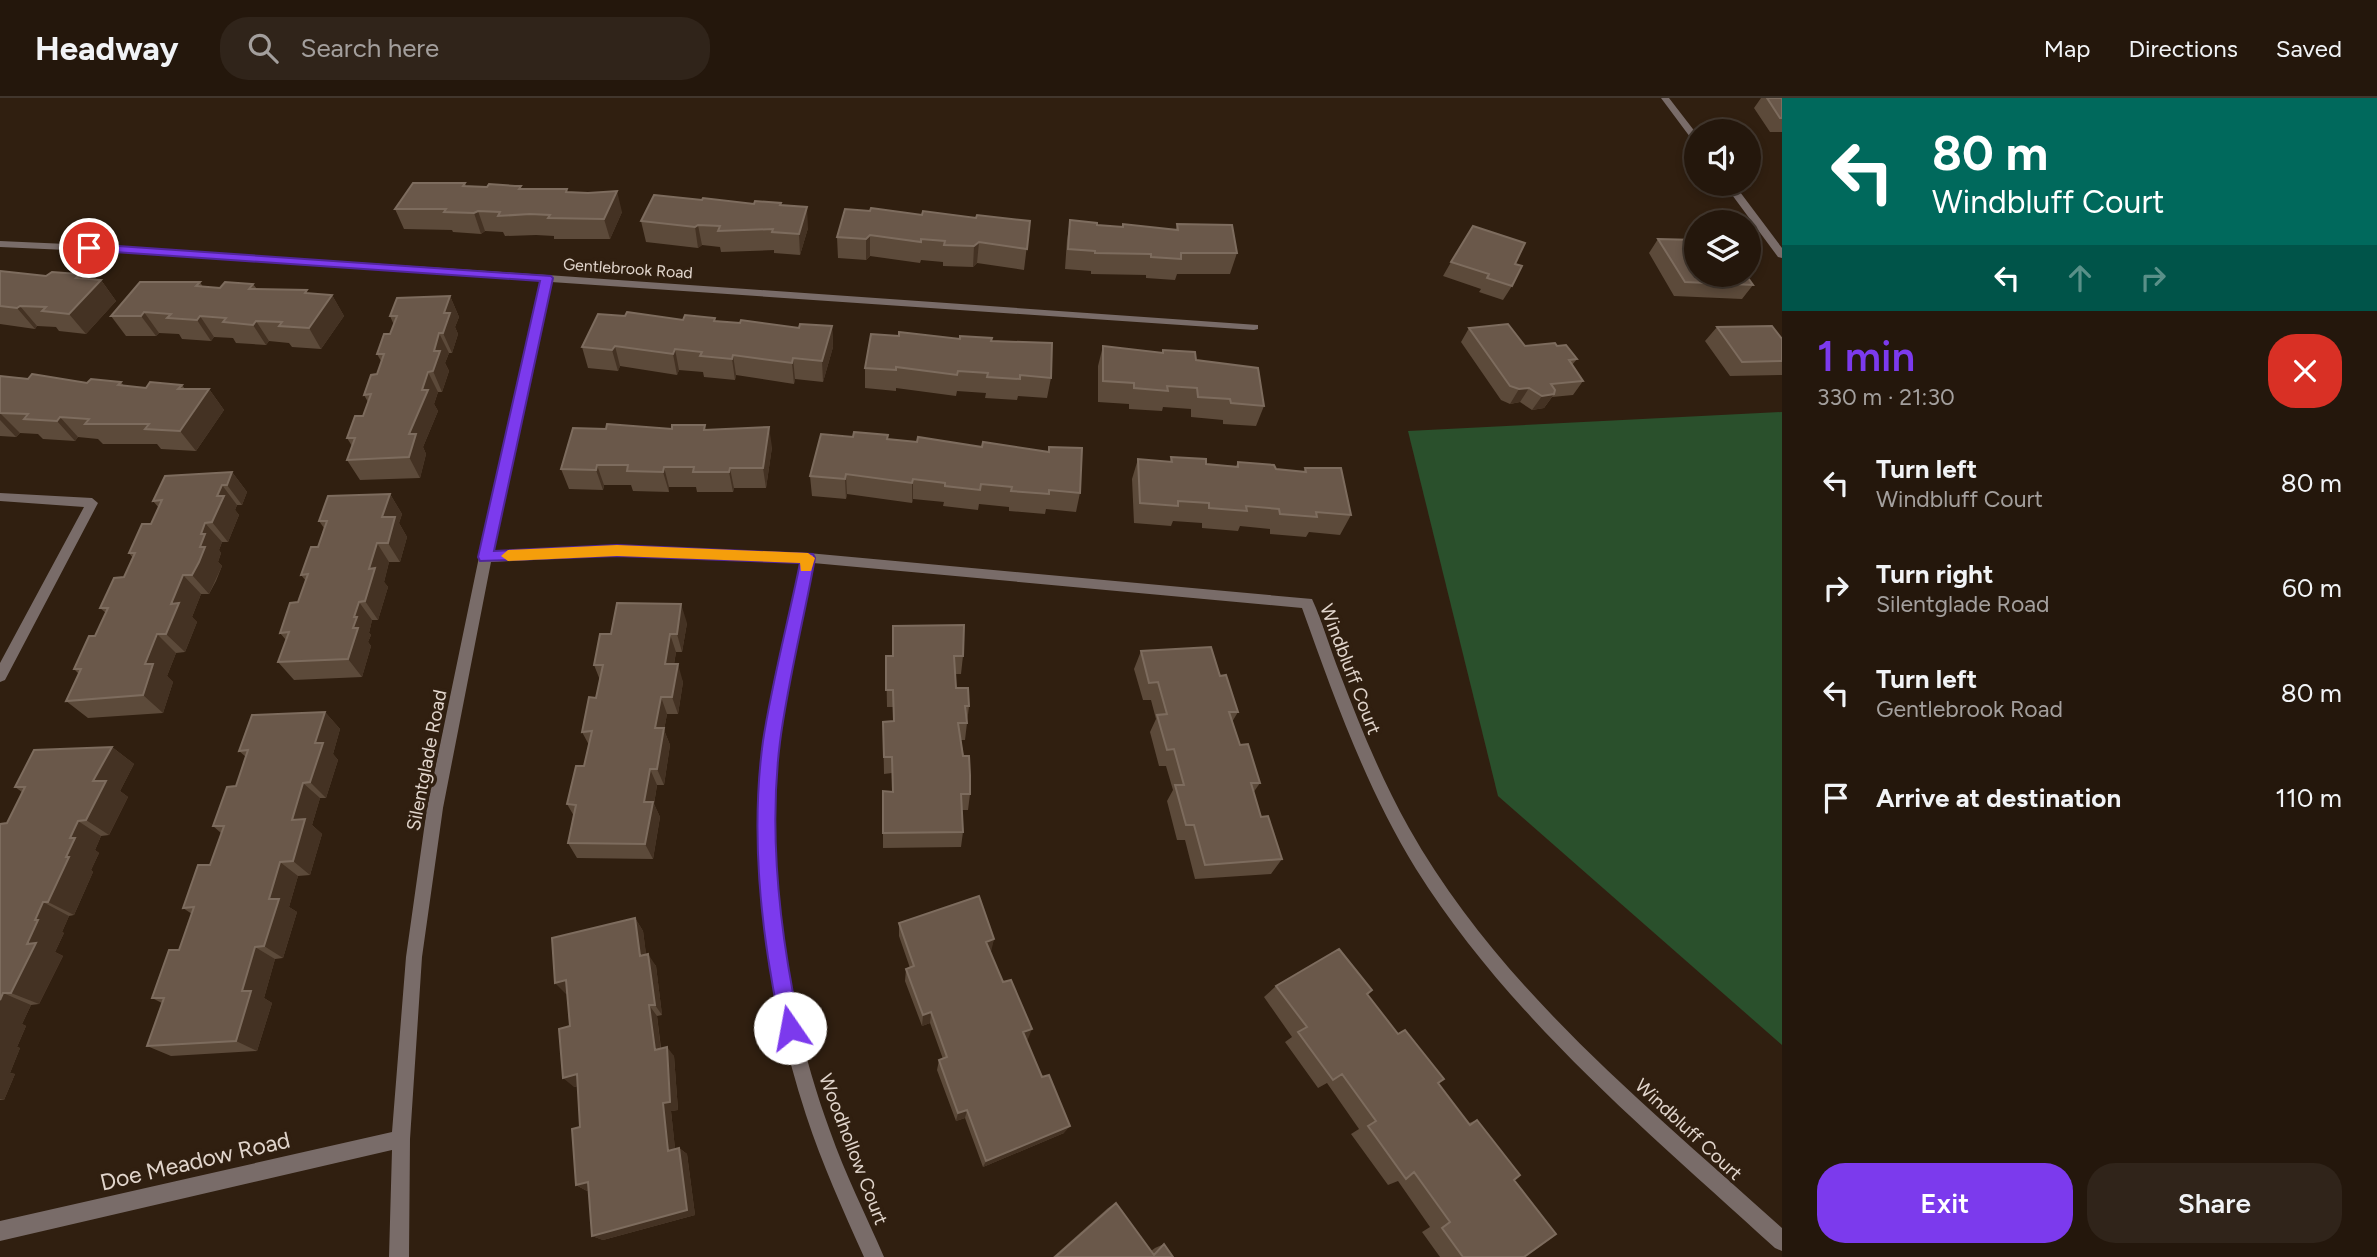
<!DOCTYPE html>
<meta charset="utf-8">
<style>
:root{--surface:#24170c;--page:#30241a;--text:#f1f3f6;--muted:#a39f9d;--line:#41362d;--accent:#7c3aed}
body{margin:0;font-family:Figtree,sans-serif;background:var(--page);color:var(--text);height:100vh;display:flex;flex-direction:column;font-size:26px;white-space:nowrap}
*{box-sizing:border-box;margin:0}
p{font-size:23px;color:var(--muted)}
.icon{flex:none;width:38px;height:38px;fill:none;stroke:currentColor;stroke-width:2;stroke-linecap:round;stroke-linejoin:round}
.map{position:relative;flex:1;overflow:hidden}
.panel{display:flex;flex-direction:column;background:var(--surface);width:595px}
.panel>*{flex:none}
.guide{background:#00695c;color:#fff;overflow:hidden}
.controls{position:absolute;left:1684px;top:21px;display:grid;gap:14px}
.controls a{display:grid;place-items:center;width:77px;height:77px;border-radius:50%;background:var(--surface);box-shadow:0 4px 10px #0003,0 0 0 2px var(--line);font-size:35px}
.pin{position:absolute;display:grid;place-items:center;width:60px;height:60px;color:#fff;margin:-30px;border:4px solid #fff;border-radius:50%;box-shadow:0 2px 7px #0007}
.me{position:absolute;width:77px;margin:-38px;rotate:348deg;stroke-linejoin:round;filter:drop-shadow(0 0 5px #0008)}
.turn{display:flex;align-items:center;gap:24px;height:147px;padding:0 35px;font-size:32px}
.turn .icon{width:91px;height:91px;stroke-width:2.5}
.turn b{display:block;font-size:49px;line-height:60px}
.lanes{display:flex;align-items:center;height:66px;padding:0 35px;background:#0003;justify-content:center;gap:35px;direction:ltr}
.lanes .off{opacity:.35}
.round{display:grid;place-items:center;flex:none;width:74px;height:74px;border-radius:28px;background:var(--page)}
.summary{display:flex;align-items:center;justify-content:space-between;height:119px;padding:0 35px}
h1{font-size:42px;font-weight:600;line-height:52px;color:var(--accent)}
.button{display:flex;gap:14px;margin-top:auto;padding:14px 35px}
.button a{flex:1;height:80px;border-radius:28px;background:var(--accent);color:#fff;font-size:28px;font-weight:600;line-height:80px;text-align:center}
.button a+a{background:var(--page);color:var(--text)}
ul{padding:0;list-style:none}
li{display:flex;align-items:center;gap:21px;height:105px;padding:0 35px}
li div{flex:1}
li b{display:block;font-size:26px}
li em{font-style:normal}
header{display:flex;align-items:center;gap:42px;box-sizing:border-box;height:98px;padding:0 35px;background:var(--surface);border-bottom:2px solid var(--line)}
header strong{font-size:33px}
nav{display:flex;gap:38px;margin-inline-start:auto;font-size:24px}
.search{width:490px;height:63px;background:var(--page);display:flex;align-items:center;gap:18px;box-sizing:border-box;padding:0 24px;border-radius:28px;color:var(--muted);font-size:26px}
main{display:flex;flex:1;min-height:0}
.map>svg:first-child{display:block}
</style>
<header>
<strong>Headway</strong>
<div class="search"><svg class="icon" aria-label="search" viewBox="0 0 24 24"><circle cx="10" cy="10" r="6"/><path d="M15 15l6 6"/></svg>Search here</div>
<nav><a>Map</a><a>Directions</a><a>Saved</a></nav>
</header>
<main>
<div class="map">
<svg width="1782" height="1159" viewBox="0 0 1782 1159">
<rect width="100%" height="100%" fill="#301f10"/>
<!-- green -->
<path fill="#2a502c" d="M1782 314V947L1498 698 1408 333Z"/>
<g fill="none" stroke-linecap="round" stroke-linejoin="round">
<!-- lane -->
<path fill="#796c69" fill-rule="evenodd" d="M1661 0H1669L1696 35V44L1693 43Z
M1724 86H1734L1782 150V160L1778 159Z"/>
<!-- street -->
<path fill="#796c69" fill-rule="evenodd" d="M0 143 111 148 547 177 1258 227V231L1254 232 551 184 493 454 617 448 808 455 1312 501C1323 525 1330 551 1340 576 1360 628 1381 680 1409 730 1499 890 1648 1009 1782 1130V1153L1775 1150C1647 1033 1509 919 1416 771 1366 690 1334 599 1302 510L813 465C801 526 784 586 778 647 767 778 785 910 830 1033 845 1076 866 1117 884 1159H864C843 1112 822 1066 806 1017 767 898 751 771 764 646 770 585 788 525 801 465L617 458 491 464 443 710 422 859 410 1041 409 1159H389L392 1052 0 1143V1123L392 1034 406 859 427 710 479 459 541 183 111 154 0 149Z
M0 395 92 400 98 405 5 582 0 584V565L84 409 0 403Z"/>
</g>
<!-- wall -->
<path fill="#5c4a3a" d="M1761 0H1782V34H1770L1754 10Z
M465 85 466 88 568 94 622 114 610 141H554V138L536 137 505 138 503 134 485 133 481 136 453 134 452 132 404 131 395 111Z
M781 105V107L808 130 800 157 774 155V152L721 154 720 149 702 147 698 150 646 144 641 123 754 106Z
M922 117 1030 123 1024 172 977 165 973 169 943 168V164L921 162 920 165 870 158 866 162 838 160 837 139Z
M1070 122 1097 127 1176 132 1177 126 1237 155 1230 176H1177L1175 182 1146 180V177L1091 176V173L1065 171 1067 142Z
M1658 141 1753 187 1742 201 1674 198 1649 155Z
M1451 164 1515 166 1512 188 1503 202 1479 194 1481 191 1443 178Z
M0 173 46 178 101 182 116 203 86 236 59 233 56 229 37 228 35 231 0 226Z
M200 184 203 189 220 190 253 186 257 191 332 197 344 218 321 251 292 249 289 245 269 243 266 247 236 245 233 240 214 239 211 243 182 241 179 236 159 235 156 238H126L111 218Z
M450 198 459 219 455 229 458 236 452 255H449L445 265 449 273 442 294H438L434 306 438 313 423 349 426 356 420 380 360 382 347 362 352 348 347 340 363 318 368 304 364 297 377 276 381 263 377 256 390 236 394 227 390 218Z
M683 222 799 230 832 228 833 249 823 284 795 281 794 286 736 277 735 282 704 279 703 274 679 272 677 277 620 268 618 273 588 270 582 249Z
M1717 229 1782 241V277L1730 278 1705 243Z
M1469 230 1525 248H1557L1577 261 1572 267 1583 283 1573 297 1552 299 1544 310 1532 312 1520 304 1510 306 1501 302 1461 244Z
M960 241 991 243 1051 280 1047 300 1018 298 1017 302 985 300 986 295 957 293 956 298 896 290V293L865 290V270Z
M1103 248 1162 255 1163 252 1196 262 1264 308 1256 328 1223 326V322L1191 319V311L1163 309 1162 313 1129 311V306L1098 304V268Z
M0 278 87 285 121 284 124 288 146 290 182 287 185 291H209L224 312 196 353 161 351 157 346H103L98 341 78 339 75 343 43 341 38 336 20 335 16 339 0 338Z
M672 331 706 332 772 349 766 390H734L733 394H697L696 389H669V394L633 393 631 387H604L603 392 569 391 561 371Z
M888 337V341L1080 395 1076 414 1046 411 1045 416 1009 413V409L979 406 978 412 943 408 944 404 913 401 912 405 847 396 846 401 812 398 810 378 853 339Z
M1171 359 1206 366 1236 368 1238 364 1276 371 1304 374 1305 370 1351 417 1340 437 1309 434 1306 439 1270 436V431L1240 428 1238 433 1202 430V425L1173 423 1171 428 1134 425 1132 381 1138 361 1170 364Z
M232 374 247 394 242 407H237L235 412 239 417 228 444H222L219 452 221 455 218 464 222 468 216 483 209 496H201L192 519 197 524 185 554 176 555 167 578 173 584 163 615 88 620 66 603 79 576 74 571 95 538 106 515 100 510 124 479 133 460 129 455 151 426 159 410 153 403Z
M390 396 402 416 399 425 407 439 400 464H389L384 484 388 489 378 522H372L369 535 371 537 368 544 371 548 362 579 294 582 278 564 286 542 280 535 298 504 306 483 301 477 318 449 324 430 319 423Z
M687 525 682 554H676L674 566 683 584 678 616H667L664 632 670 647 664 687H657L654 706 660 719 653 761 577 760 568 745 574 718 567 706 584 668 589 647 582 634 596 600 600 582 594 567 611 536Z
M1141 553 1220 578 1238 614 1232 624 1240 647 1260 685 1253 695 1261 719 1282 761 1271 776 1195 781 1185 742H1177L1167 703 1173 692 1166 668H1159L1150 634 1156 621 1151 602H1143L1134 571Z
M886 558H963L961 576H955L956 590 969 608 965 642H961L970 696 968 712H962L963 734 961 749 883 750V693L893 694 892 675 884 676 883 624 893 623V609H887Z
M325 614 340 631 333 656 338 662 326 700H320L312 727 322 736 310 777 298 778 289 809 297 814 283 860 275 861 264 900 272 905 257 953 171 958 147 948 162 905 152 900 179 852 192 816 183 810 210 767 221 735 213 728 236 688 246 659 239 653Z
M112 649 134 666 120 693 128 699 109 737 101 738 95 752 99 755 91 772 93 774 74 817 69 818 62 834 64 835 55 854 63 858 39 906 31 907 22 926 26 928 17 949 20 950 10 975 15 976 4 1002H0V726L7 725 22 694 15 689Z
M635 820 643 833 646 857 656 868 662 917 657 918 661 950 674 958 678 1012 671 1013 675 1051 679 1050 687 1056 695 1117 603 1142 592 1138 589 1092 587 1093 576 1087 580 1029 578 988 574 989 567 896H566Z
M899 825 994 841 990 854 1028 941 1026 942 1064 1035 983 1069 965 1020 956 1023 937 972 939 962 943 961 930 925 922 928 905 883 906 871 910 870 899 838Z
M1276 888 1367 896 1469 1025 1477 1022 1514 1082 1524 1159H1440L1422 1134 1430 1129 1398 1083 1388 1087 1351 1036 1359 1031 1327 985 1318 990 1285 944 1292 939 1264 899Z
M1116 1105 1151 1153 1155 1150 1164 1146 1173 1159H1053L1108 1110Z"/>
<!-- shaded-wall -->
<path fill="#443223" d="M617 93 622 114 610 141 604 121Z
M807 109 808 130 800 157 799 136Z
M478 113 485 133 481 136 474 115Z
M698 127 702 147 698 150 695 129Z
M870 137V158L866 162V141Z
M979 144 977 165 973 169 974 148Z
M80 176 92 192 101 182 116 203 86 236 69 216 76 180Z
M332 197 344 218 321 251 309 230Z
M450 198 459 219 455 229 458 236 452 255 443 235 444 215Z
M20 208 37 228 35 231 17 210Z
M144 214 159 235 156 238 141 218Z
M200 218 214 239 211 243 197 222Z
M256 223 269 243 266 247 253 227Z
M832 228 833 249 823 284 822 263Z
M439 235 449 255 445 265 449 273 442 294 433 273 434 253Z
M615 248 620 268 618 273 612 252Z
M675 251 679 272 677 277 673 256Z
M733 257 736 277 735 282 732 261Z
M793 260 795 281 794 286 792 265Z
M428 274 438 294 434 306 438 313 423 349 426 356 420 380 409 359V336Z
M1529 290 1520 304 1510 306 1519 291Z
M209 291 224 312 196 353 180 333Z
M1554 296 1544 310 1532 312 1542 298Z
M0 315 20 335 16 339 0 322Z
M60 319 78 339 75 343 57 323Z
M769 329 772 349 766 390 763 370Z
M597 367 604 387 603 392 596 372Z
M664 369 669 389V394L663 374Z
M730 370 734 390 733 394 729 374Z
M232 374 247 394 242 407 227 387Z
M846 376 847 396 846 401 845 381Z
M913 381V401L912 405V385Z
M222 387 237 407 235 412 239 417 228 444 212 424 217 398Z
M390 396 402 416 399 425 407 439 400 464 388 445 382 419Z
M205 425 222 444 219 452 221 455 218 464 222 468 209 496 192 477 200 449 201 436Z
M377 445 389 464 384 484 388 489 378 522 365 503 369 471Z
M183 477 201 496 192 519 197 524 185 554 166 536 171 506Z
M359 504 372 522 369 535 371 537 368 544 371 548 362 579 348 561 354 519Z
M681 506 687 525 682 554 677 536Z
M157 536 176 555 167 578 173 584 163 615 143 597 145 566Z
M670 536 676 554 671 584 665 566Z
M678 566 683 584 678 616 672 599Z
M661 599 667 616 664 632 670 647 664 687 657 671 655 630Z
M325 614 340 631 333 656 338 662 326 700 310 684 315 645Z
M112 649 134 666 120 693 128 699 109 737 86 722 93 683Z
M650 671 657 687 654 706 660 719 653 761 645 746 644 704Z
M303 685 320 700 312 727 322 736 310 777 293 763 292 722Z
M78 723 101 738 95 752 99 755 91 772 93 774 74 817 48 804 66 759 70 740Z
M280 764 298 778 289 809 297 814 283 860 264 848 269 801Z
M43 804 69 818 62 834 64 835 55 854 63 858 39 906 11 895 35 822Z
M635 820 643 833 648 870 640 858Z
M994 841 991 854 983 856 986 844Z
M255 849 275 861 264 900 272 905 257 953 236 943 242 893Z
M648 856 656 868 662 917 655 907Z
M566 882 577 894 566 896 555 885Z
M3 895 31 907 22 926 26 928 17 949 20 950 10 975 15 976 4 1002 0 1001V902Z
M649 907 657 918 662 962 655 952Z
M931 914 930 925 922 928 923 917Z
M1032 931 1028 941 1019 945 1023 934Z
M667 949 674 958 678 1012 671 1013 676 1059 668 1053 663 1005Z
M577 976 588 985 574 989 563 980Z
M967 1012 965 1020 956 1023 958 1015Z
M1070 1028 1064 1035 983 1069 986 1063Z
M679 1050 687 1056 695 1117 603 1142 592 1138Z
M588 1084 599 1090 587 1093 576 1087Z"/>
<!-- building -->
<path fill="#6a584a" stroke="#7d6c5e" stroke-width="2" d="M1767 0H1782V20H1780Z
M413 85H465L463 88 487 89 489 86 515 88H521L519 91H567L566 94 588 95 617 93 604 121 548 120 550 117 530 116 498 118 500 114 478 113 474 115 444 114 446 111H395Z
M654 97 702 102 703 100 754 106 755 103 781 105 780 107 807 109 799 136 772 134 773 131 718 133 720 128 698 127 695 129 641 123Z
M871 110 922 117 923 113 976 120 977 117 1030 123 1027 151 979 144 974 148 944 147 945 143 921 141V144L870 137 866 141 837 139 845 111 870 113Z
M1070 122 1097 125V127L1123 129V126L1178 132 1177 126 1232 127 1237 155H1181V161L1151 159V156L1095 155V153L1068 151Z
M1473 128 1525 145 1515 166 1522 168 1512 188 1487 180 1489 176 1451 164Z
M1658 141 1696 142V177H1746L1753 187 1685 184Z
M0 173 46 178 52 174 80 176 76 180 101 182 69 216 42 213 46 209 20 208 17 210 0 208Z
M140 184H200L196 188 220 190 225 184 253 186 249 191 307 192 305 195 332 197 309 230 279 228 282 224 256 223 253 227 223 224 226 220 200 218 197 222 167 220 171 216 144 214 141 218H111Z
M450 198 444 215H450L443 235H439L434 253H440L433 273 428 274 422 292H428L409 336H416L409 359 347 362 355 340H347L355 318H363L371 296 364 297 371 277 377 276 384 256H377L384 236H390L397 218H390L397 200Z
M627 214 683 222 685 217 715 220 714 223 740 225 741 222 799 230 800 226 832 228 822 263 793 260 792 265 733 257 732 261 700 258 702 254 675 251 673 256 615 248 612 252 582 249 598 216 625 218Z
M1508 226 1525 248 1555 245 1557 248 1566 247 1577 261 1569 262 1583 283 1551 286 1555 292 1554 296 1542 298 1529 290 1519 291 1510 288 1469 230Z
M1772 228 1782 241V263L1742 264 1717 229Z
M899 234 960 241V238L992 240 991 243 1052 245 1051 280 1020 277V281L987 279 988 275 958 273 957 277 896 269V272L865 270 871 236 899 238Z
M1103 248 1163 255V252L1195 254 1196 262 1258 270 1264 308 1231 305 1230 301 1198 299 1197 290 1167 288 1168 293 1134 290V285L1103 283Z
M32 276 87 285 91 281 121 284 118 287 146 290 150 284 182 287 178 291H209L180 333 145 331 149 326H85L89 321 60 319 57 323 24 321 28 316 0 315V278L28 281Z
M607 326 672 331V327H705L704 332 769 329 763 370H730L729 374H693L694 369H664L663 374 627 373 628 367H597L596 372 561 371 573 330 606 331Z
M854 334 888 337 887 341 917 344 918 339 982 349 983 344 1049 354V349L1082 350 1080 395 1049 392V396L1011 393 1012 389 981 386 980 392 945 388V385L913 381 912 385 846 376 845 381 810 378 821 336 853 339Z
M1171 359 1206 361V366L1238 369V364L1274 367 1276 371 1306 374 1305 370H1341L1351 417 1316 414 1317 419 1280 416 1279 411 1246 408 1247 413 1209 410V405L1178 403V408L1140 405 1138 361 1172 364Z
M232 374 227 387H222L217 398H224L212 424 205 425 201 436H205L200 449H205L199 464 192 477H183L171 506 179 505 166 536H157L145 566H153L143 597 66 603 81 571H74L89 538H95L108 510H100L114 480 124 479 135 455H129L142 426H151L162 402 153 403 165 378Z
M390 396 382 419H395L388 445H377L369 471 375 470 365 503 359 504 354 519H357L353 530H358L348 561 278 564 289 534 280 535 290 505 298 504 308 476 301 477 311 449H318L327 423H319L328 398Z
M617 505 681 506 677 536H670L665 566H678L672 599H661L655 630H664L657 671H650L644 704H653L645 746 568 745 576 707 567 706 576 668H584L592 633 582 634 589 599 596 600 603 567H594L600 536H611Z
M964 527 963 558H954L956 590H968L969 608H965L967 625H958L963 658H969L970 677V696H961L963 734 883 735V693L893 694 892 659H884L883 624 894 623 893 592H886V558H893V528Z
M1211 549 1220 578 1226 577 1238 614H1229L1240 647 1248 646 1260 685H1251L1261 719 1268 718 1282 761 1205 767 1194 727H1186L1175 687H1184L1174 651 1167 652 1157 617 1167 616 1158 584 1149 585 1141 553Z
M325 614 315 645H323L310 684 303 685 292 722 305 721 293 763 280 764 269 801H279L264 848 255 849 242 893H251L236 943 147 948 164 900H152L169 852H179L194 809 183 810 198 767H210L224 728H213L227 689 236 688 248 652 239 653 252 617Z
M112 649 93 683H106L86 722 78 723 70 740H75L66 759H69L48 804H43L35 822H38L27 846 36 845 11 895H3L0 902V726L7 725 25 689H15L34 652Z
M979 798 994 841 986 844 1003 884 1011 882 1032 931 1023 934 1042 979 1049 977 1070 1028 986 1063 967 1012 958 1015 939 962 947 959 931 914 923 917 906 871 914 868 899 825Z
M635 820 640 858 648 856 655 907H649L655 952 667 949 670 1004 663 1005 668 1053 679 1050 687 1112 592 1138 588 1084 576 1087 572 1031 580 1029 577 976 563 980 559 931 570 928 566 882 555 885 552 840Z
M1339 851 1372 892 1367 896 1398 936 1405 932 1444 981 1438 985 1470 1027 1477 1022 1520 1077 1514 1082 1556 1136 1524 1159H1463L1442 1130 1450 1124 1414 1074 1406 1081 1368 1028 1376 1023 1342 976 1333 982 1298 934 1307 929 1276 888Z
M1116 1105 1154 1157 1164 1146 1173 1159H1055Z"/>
<!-- route -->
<path fill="#7c3aed" stroke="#51269a" stroke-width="2" d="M89 146 551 178 553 180 494 453 617 447 813 456 815 460C804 521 788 582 780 644 768 739 780 837 800 930L797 937 790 940 783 937 781 930C761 837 750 738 763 643 772 584 788 524 800 465L617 458 480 463 478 459 540 183 85 152V147Z"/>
<!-- slow -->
<path fill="#f59e0b" d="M617 447 808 455 815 460 811 473H801L800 465 617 458 508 463 501 458 508 452Z"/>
<g text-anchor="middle" stroke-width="7" stroke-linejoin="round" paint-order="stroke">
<!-- far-street labels -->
<g font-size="16" fill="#e1d5cc" stroke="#301f10">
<text transform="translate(628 170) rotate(4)" y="6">Gentlebrook Road</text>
</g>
<!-- street labels -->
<g font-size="19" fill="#e1d5cc" stroke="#301f10">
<text transform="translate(1351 571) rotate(69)" y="7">Windbluff Court</text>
<text transform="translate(426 662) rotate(-79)" y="7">Silentglade Road</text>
<text transform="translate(1689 1031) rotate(43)" y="7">Windbluff Court</text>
<text transform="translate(854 1051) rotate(69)" y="7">Woodhollow Court</text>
</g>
<!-- near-street labels -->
<g font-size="23" fill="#e1d5cc" stroke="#301f10">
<text transform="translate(195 1063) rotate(-13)" y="8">Doe Meadow Road</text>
</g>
</g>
</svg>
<div class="controls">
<a><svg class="icon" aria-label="sound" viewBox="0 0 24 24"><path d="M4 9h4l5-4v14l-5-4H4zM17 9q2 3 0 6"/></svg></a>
<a><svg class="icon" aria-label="layers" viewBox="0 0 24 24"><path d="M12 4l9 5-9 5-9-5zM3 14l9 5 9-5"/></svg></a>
</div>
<div class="pin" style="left:89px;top:150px;background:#d93025"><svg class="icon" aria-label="arrive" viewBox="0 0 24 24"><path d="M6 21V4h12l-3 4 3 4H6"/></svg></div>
<svg class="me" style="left:790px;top:930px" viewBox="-20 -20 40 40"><circle r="19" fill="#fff"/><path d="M0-13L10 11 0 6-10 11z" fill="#7c3aed"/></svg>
</div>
<section class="panel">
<div class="guide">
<div class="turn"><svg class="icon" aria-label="left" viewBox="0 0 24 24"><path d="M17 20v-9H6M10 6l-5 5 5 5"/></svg><div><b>80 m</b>Windbluff Court</div></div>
<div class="lanes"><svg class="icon" aria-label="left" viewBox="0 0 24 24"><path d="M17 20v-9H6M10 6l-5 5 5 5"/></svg><svg class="icon off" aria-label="ahead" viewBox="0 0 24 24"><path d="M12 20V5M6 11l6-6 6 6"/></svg><svg class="icon off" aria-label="right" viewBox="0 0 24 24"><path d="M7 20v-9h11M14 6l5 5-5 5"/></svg></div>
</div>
<div class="summary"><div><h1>1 min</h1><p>330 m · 21:30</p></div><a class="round" style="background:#d93025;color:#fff"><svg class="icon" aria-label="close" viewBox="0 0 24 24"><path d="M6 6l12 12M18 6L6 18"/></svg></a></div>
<ul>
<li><svg class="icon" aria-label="left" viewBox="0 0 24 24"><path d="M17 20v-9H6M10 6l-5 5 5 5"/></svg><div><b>Turn left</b><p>Windbluff Court</p></div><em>80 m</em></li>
<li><svg class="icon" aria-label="right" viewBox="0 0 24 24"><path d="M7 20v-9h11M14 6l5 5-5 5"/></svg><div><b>Turn right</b><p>Silentglade Road</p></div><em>60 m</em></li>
<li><svg class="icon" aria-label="left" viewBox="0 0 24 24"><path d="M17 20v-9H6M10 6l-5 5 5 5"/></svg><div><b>Turn left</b><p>Gentlebrook Road</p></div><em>80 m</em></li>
<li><svg class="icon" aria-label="arrive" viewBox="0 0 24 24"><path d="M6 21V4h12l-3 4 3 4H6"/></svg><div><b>Arrive at destination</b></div><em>110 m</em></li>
</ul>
<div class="button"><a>Exit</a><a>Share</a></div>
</section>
</main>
